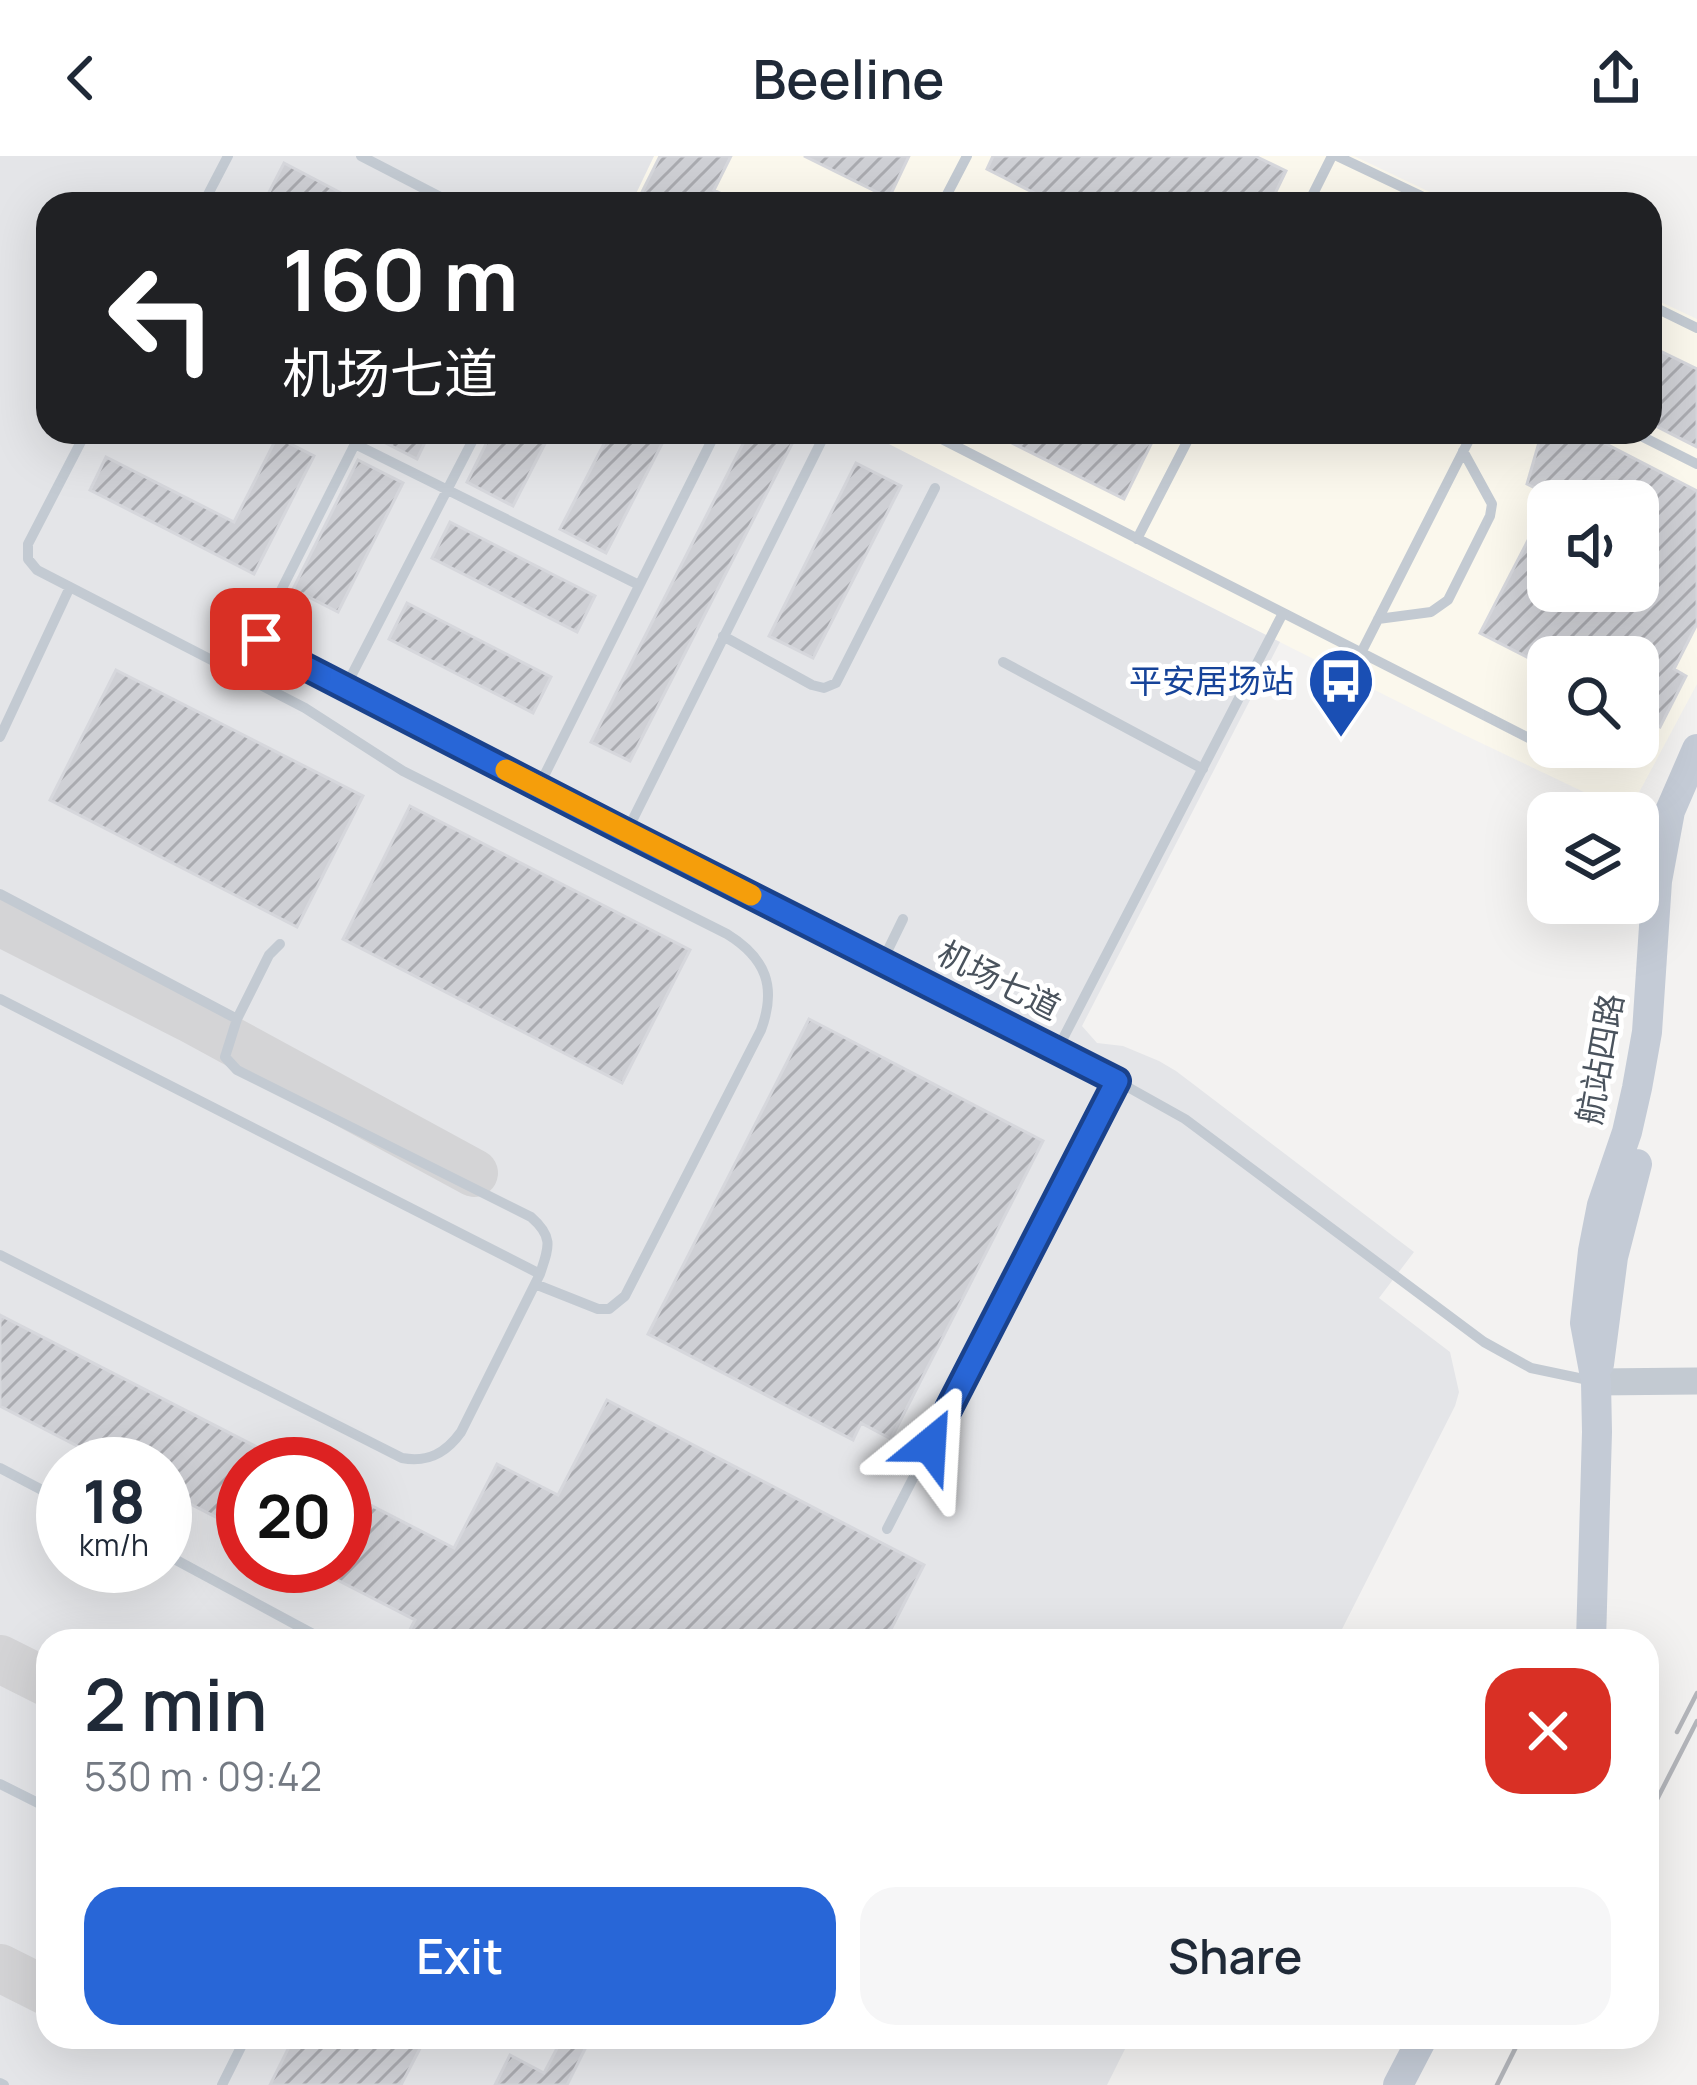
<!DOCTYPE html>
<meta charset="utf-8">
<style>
:root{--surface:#fff;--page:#f6f6f7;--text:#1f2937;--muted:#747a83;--accent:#2866d7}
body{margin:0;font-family:Manrope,"Noto Sans SC",sans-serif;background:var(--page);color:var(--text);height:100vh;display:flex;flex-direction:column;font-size:45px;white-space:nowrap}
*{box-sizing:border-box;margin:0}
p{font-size:39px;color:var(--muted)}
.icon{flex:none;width:66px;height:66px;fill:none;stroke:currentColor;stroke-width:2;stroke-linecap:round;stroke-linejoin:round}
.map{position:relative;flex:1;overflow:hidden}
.panel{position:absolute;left:36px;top:1473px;width:1623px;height:420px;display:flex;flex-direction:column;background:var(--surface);border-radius:36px;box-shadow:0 12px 48px #0002}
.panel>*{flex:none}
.guide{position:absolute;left:36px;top:36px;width:1626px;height:252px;border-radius:36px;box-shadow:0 12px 48px #0002;background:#202124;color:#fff;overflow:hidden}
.buttons{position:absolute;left:1527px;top:324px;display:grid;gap:24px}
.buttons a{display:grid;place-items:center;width:132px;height:132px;border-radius:24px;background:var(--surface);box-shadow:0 12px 48px #0002;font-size:60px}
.speed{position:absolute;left:36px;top:1281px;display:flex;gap:24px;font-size:60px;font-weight:700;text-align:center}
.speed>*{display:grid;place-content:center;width:156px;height:156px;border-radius:50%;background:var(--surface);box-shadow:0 12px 48px #0002;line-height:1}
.speed small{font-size:30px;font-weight:400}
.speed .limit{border:18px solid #d22;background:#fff;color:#111}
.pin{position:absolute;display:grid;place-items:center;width:102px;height:102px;color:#fff;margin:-51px;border-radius:24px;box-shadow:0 6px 18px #0006}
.me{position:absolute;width:132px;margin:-66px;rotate:27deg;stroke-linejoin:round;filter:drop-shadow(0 0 9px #0008)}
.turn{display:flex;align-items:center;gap:42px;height:252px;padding:0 48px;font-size:54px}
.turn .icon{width:156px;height:156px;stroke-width:2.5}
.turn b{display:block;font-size:84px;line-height:102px}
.round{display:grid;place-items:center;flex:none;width:126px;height:126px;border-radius:36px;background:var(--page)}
.head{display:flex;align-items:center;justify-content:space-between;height:204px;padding:0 48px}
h1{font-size:72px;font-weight:600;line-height:90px}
.action{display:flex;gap:24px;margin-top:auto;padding:24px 48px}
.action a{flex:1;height:138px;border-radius:36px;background:var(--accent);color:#fff;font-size:48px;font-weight:600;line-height:138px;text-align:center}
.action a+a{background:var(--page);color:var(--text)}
header{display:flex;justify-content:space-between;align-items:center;height:156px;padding:0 48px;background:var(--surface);font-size:54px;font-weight:600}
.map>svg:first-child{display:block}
</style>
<header><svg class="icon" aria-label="back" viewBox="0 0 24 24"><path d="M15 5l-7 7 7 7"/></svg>Beeline<svg class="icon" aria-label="share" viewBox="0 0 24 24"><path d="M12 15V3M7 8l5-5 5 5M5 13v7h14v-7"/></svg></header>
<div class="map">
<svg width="1697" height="1929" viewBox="0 0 1697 1929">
<defs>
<pattern id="building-hatch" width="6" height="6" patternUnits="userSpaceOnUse" patternTransform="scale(3)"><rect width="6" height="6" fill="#cfd0d5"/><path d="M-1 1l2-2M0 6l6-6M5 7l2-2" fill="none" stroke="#aaabb0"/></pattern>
</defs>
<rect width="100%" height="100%" fill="#f3f2f1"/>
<!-- commercial -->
<path fill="#fbf8ed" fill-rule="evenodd" d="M654 0H1354L1455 48H631Z
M1650 141 1697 163V528L1628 657 1456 575 865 276H1650ZM1548 345H1638V435H1548ZM1548 501H1638V591H1548Z"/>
<!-- airport -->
<path fill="#e4e5e8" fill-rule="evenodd" d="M0 0H654L631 48H48V276H865L1280 486 1082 870 1097 887 1123 890 1159 905 1176 915 1414 1096 1379 1142 1450 1196 1459 1236 1455 1250 1336 1485H48V1881H1131L1107 1929H0ZM63 1308H165V1410H63ZM243 1308H345V1410H243Z"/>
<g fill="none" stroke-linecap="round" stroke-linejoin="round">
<!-- taxiway -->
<path stroke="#d4d4d6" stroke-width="48" d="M0 766 189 862 474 1017
M0 1503 48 1527
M0 1812 48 1836"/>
</g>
<!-- building -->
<path fill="url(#building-hatch)" stroke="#d6d7dc" stroke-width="3" fill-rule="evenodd" d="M660 0H731L714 34 742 48H636Z
M804 0H909L889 42Z
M993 0H1255L1286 15 1270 48H1056L987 13Z
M284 7 362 48H263Z
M1650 190 1697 213V291L1650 267Z
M371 276H430L417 303 370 279Z
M492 276H551L513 350 467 326Z
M610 276H668L606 397 560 373Z
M749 276H798L630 605 591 586Z
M990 276H1157L1124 343Z
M1542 276H1583L1697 335V468L1674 513 1686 520 1660 571 1638 559V501H1548V512L1480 477 1551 340 1527 328ZM1548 345H1638V435H1548Z
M277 281 314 300 254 418 90 334 106 301 234 366Z
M358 304 403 327 338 456 293 433Z
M856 307 901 330 813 502 769 480Z
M450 366 595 440 577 476 432 402Z
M407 447 551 521 533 557 389 483Z
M116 514 363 640 297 771 50 644Z
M410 650 690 794 622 927 343 783Z
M809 863 1043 985 891 1283 861 1267 853 1284 648 1178Z
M0 1159 290 1308H243V1375L165 1335V1308H112L0 1250Z
M607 1244 924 1409 885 1485H404L415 1464 310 1410H345V1336L454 1392 497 1308 558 1339Z
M294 1881H426L401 1929H270Z
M563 1881H591L567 1929H495L510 1899 544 1917Z"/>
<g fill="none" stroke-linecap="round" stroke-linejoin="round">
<!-- service -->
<path stroke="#c3cad2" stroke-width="10" d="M361 0 454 48
M1337 0 1438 48
M203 48 228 0
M942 48 967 0
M1308 48 1332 0
M1650 149 1697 172
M86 276 28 388V403L37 414 305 552 403 615 727 778C766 802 777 831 761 874L625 1140 609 1153H598L535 1128
M361 276 261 474V483L265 489 626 677 1117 925 1185 963 1484 1186 1531 1212 1593 1225
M928 276 1572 604
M1633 276 1697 308
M355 288 639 429
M1137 383 1192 276
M1378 463 1431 456 1448 444 1490 360 1492 348 1463 295
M723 480 812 529 824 532 836 527 935 332
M1361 497 1473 276
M1003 506 1203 613
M346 530 477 276
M0 581 70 431
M538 632 716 276
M626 677 826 276
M0 738 237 863 225 901 237 914 531 1061C554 1081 549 1091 540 1118L461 1276C446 1297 428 1307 402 1302L0 1099
M882 806 903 763
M0 843 540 1118
M237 863 269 799 280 788
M1057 894 1283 457
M0 1312 63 1345
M887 1373 1117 925
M165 1398 326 1485
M0 1628 48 1652
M0 1927 4 1929
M222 1929 246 1881"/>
<!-- tertiary -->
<path stroke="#c3cad2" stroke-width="27" d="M1596 1226 1697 1225"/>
<!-- secondary -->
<path stroke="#c4cbd6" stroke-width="30" d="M1599 1208 1613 1101 1637 1008
M1591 1485 1597 1276 1596 1226 1585 1167 1593 1095 1602 1049 1627 976 1637 932 1647 876 1657 725 1670 655 1697 593
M1398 1929 1423 1881"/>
<!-- rail -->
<path stroke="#b4b6bb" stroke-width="4.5" d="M1677 1576 1697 1537
M1647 1663 1697 1565
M1497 1929 1521 1881"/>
</g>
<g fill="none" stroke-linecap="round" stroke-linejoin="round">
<!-- route casing -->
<g stroke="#1a428c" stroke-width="30">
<path id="route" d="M261 483 265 490 626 676 1117 925 930 1289"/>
</g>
<!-- route -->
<use href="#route" stroke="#2866d7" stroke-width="21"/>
<!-- slow -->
<path stroke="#f59e0b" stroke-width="21" d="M506 614 751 739"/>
</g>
<!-- icons -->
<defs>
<g id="bus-pin" transform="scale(3.45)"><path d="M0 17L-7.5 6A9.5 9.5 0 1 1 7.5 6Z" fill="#1a4fb4" stroke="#fff"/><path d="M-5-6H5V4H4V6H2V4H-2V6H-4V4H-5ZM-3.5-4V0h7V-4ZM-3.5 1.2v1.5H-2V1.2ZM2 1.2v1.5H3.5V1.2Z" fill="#fff"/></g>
</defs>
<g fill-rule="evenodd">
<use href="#bus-pin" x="1341" y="525"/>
</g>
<g text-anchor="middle" stroke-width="10" stroke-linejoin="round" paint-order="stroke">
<!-- transit labels -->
<g font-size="33" fill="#164399" stroke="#fff" text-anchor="end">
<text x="1294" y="537">平安居场站</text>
</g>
<!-- street labels -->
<g font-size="33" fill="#4a535d" stroke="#fff">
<text transform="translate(999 824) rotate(27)" y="12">机场七道</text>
<text transform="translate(1600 903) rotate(-80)" y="12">航站四路</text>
</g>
</g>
</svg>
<div class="buttons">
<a><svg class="icon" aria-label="sound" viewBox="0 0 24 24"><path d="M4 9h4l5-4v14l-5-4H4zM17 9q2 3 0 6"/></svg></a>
<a><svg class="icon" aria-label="search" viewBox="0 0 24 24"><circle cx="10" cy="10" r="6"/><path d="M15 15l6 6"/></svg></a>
<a><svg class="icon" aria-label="layers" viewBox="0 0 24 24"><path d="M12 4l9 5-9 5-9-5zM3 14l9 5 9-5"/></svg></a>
</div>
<div class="speed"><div>18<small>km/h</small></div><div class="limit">20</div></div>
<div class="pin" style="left:261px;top:483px;background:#d93025"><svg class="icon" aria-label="arrive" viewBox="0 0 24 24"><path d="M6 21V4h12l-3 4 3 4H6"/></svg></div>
<svg class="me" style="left:930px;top:1289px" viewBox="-20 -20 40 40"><path d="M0-17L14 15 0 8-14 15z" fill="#2866d7" stroke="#fff" stroke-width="4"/></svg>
<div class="guide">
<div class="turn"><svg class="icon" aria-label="left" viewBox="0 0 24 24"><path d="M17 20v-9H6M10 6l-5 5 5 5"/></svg><div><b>160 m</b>机场七道</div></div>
</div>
<section class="panel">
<div class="head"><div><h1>2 min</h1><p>530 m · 09:42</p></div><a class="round" style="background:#d93025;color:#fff"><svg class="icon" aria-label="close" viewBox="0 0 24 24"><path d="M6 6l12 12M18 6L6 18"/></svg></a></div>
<div class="action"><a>Exit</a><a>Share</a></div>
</section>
</div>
